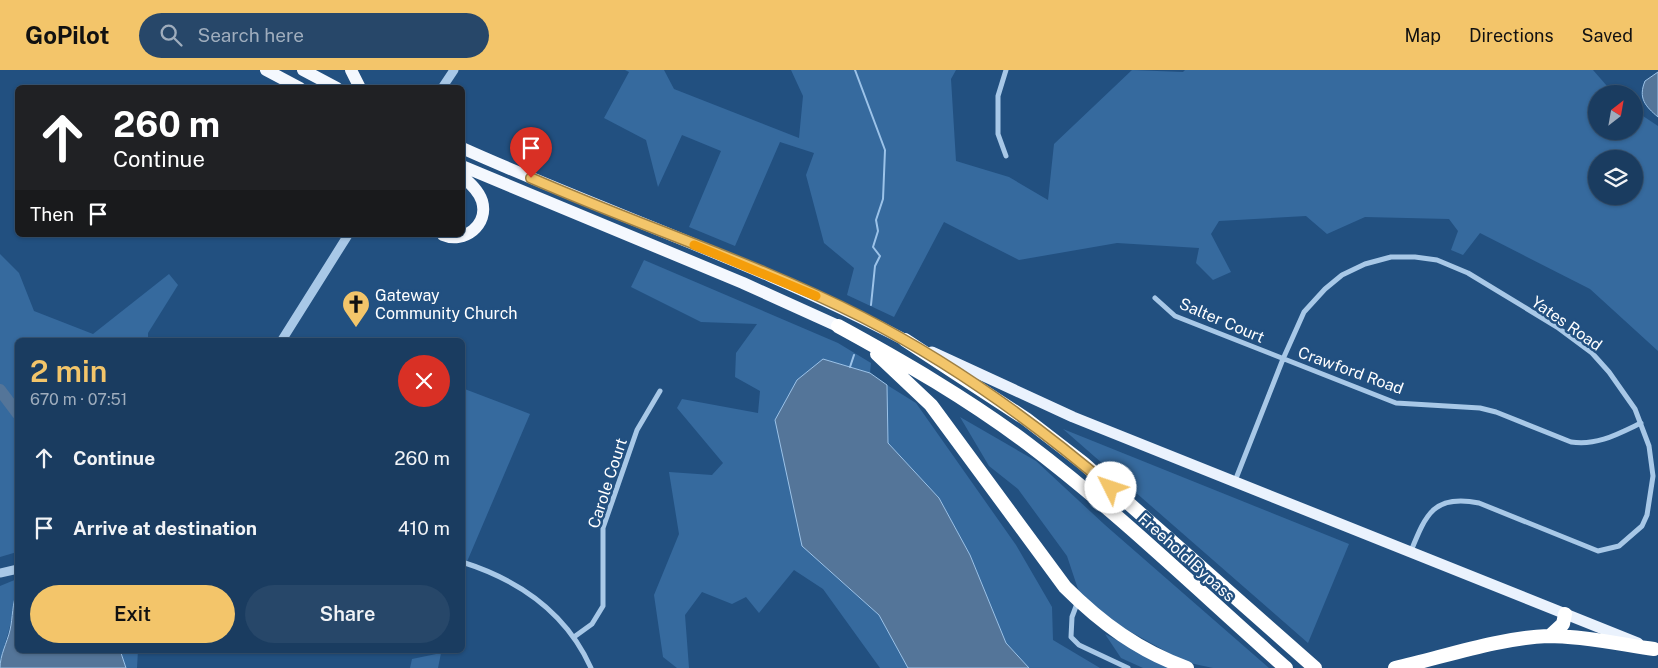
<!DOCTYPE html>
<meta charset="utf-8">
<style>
:root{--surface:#1a3c60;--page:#274769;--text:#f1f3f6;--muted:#9fadbd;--line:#385675;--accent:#f3c56a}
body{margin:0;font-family:"Public Sans",sans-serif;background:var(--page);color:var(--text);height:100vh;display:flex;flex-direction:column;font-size:19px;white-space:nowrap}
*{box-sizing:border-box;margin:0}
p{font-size:16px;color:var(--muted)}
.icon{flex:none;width:28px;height:28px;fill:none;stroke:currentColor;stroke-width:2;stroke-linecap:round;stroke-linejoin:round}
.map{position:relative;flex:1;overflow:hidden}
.sheet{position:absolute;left:15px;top:268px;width:450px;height:315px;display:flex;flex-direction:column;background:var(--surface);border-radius:8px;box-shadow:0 1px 4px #0004,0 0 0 1px var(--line)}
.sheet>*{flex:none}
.banner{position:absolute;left:15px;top:15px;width:450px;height:152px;border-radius:8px;box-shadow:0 1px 4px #0004,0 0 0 1px var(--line);background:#202124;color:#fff;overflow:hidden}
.needle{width:32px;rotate:31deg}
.controls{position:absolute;left:1588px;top:15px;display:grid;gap:10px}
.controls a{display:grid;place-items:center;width:55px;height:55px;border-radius:50%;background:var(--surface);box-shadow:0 1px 4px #0004,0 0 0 1px var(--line);font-size:25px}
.pin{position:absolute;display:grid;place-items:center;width:42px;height:42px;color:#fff;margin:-51px -21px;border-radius:50% 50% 50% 0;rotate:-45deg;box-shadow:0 0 5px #0007}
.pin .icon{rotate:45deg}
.me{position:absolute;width:55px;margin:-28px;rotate:311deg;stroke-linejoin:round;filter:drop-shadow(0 0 4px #0008)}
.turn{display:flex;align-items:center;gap:18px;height:105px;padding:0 15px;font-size:22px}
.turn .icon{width:65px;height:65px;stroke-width:2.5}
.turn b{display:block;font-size:35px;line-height:42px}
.then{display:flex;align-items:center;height:48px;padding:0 15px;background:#0003;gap:10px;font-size:19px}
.round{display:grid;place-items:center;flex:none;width:52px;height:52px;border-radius:26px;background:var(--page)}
.head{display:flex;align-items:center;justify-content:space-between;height:85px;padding:0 15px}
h1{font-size:30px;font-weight:600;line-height:38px;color:var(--accent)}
.action{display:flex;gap:10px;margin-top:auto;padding:10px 15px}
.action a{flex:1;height:58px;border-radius:30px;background:var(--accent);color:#111;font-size:20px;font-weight:600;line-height:58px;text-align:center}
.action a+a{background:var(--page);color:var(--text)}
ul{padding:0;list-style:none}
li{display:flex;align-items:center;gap:15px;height:70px;padding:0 15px}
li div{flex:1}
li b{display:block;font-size:19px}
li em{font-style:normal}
header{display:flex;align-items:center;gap:30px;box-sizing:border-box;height:70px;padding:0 25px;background:var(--accent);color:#111}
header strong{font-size:24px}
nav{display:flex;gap:28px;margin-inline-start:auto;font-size:18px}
.search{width:350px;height:45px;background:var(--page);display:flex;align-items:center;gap:12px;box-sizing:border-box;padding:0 18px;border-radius:28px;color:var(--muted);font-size:19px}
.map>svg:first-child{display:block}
</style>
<header>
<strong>GoPilot</strong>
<div class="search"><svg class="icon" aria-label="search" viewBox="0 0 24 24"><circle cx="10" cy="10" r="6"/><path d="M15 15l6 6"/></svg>Search here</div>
<nav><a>Map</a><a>Directions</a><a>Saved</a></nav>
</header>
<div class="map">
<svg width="1658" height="598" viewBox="0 0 1658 598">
<rect width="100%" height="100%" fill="#225080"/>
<!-- green -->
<path fill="#366a9e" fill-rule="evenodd" d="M625 0H664L674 19 799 68 803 26 791 0H956L951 9 956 91 1009 107 1048 130 1054 74 1132 0 1183 2 1185 0H1593L1614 24H1596V61H1634V40L1658 56V281L1590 219 1480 163 1463 185 1451 180 1458 161 1449 149 1365 147 1327 164 1306 146 1219 151 1211 164 1231 202 1213 210 1196 193 1199 178 1117 173 1019 190 944 152 894 247 847 225 854 198 824 173 806 105 814 83 780 72 735 176 689 157 721 81 682 65 658 117 646 70 604 48 629 2ZM1596 89H1634V126H1596Z
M0 184 19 203 34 241 93 264 169 204 178 215 148 263V270H18L17 482 0 487Z
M644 190 838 273 871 293 870 303 823 289 802 476 879 545 908 598H880L823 519 794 500 759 543 746 527 732 534 702 522 685 545 689 598H677L663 587 654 525 679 464 669 402 712 405 723 393 677 338 682 329 758 343 760 321 735 307 736 283 757 254 701 252 631 217Z
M887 315 916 333 1016 475 1052 537 1053 570 1100 598H1029L1006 573 970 485 939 428 888 373Z
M462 318 530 344 466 494 462 492Z
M960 347 1036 391 1105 455 1269 598H1213L1185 592 1122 557 1080 525 1067 486 1018 419 989 396Z
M1063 359 1349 474 1308 573Z
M17 509C17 536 8 564 0 591V516Z
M1105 564 1165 595 1173 598H1143L1121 588Z
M120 580H138L137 598H126Z
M441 583 438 598H410L412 589Z"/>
<!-- water -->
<path fill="#547599" stroke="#9cc3e9" d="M1658 2V47C1645 36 1638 28 1645 11Z
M823 289 870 303 887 315 888 373 939 428 970 485 1006 573 1029 598H908L879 545 802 476 775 350 797 310Z
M17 522 18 580H120L126 598H0C0 585 7 573 10 560 13 547 12 534 17 522Z"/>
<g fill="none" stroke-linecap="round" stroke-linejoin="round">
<!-- stream -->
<path stroke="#9cc3e9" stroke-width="2" d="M855 0 885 80 883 129 876 150 878 161 873 177 880 186 875 196 871 235
M850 297 854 285"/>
<!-- river -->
<path stroke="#547599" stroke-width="12" d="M0 320 18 344"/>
<!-- minor -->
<path stroke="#a8c8e7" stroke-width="5" d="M1006 0 998 26V64L1006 86
M1155 228 1175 246 1396 333 1480 338 1496 342 1571 372C1597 376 1618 364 1641 353
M1235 411 1283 289 1304 242 1325 219 1342 205 1365 194 1391 187H1415L1437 190 1468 203 1557 257 1592 283 1609 302 1635 339 1649 376 1653 406 1647 445 1642 456 1619 476 1598 481 1479 433C1434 424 1426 444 1411 481
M462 492C519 510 566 542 591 598
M1078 531 1072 547 1071 567 1079 575 1128 598
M574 567 592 554 603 536V458L637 360 660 321"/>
<!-- tertiary -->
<path stroke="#a8c8e7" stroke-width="9" d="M442 18 454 0
M282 270 348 165
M0 503 18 499"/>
<!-- primary -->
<path stroke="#eaf2fd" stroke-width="11" d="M932 282 1073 347 1638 573"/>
<!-- trunk -->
<path stroke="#f4f8fe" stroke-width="12" d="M266 0 300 18
M303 0 337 18
M351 0 360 18
M462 78C609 144 763 195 905 270
M462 96 743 213 838 256
M443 165C464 174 489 155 482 131 479 121 470 113 462 106"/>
<!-- motorway -->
<path stroke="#fff" stroke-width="14" d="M838 256C904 292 968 329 1028 374 1119 443 1201 523 1286 598
M905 270 1026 349 1083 393 1315 598
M877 284 931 335 1065 517C1101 553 1139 581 1187 598
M1550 566 1563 554 1565 544
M1395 598C1444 587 1498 568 1548 566 1583 566 1619 574 1654 579"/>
</g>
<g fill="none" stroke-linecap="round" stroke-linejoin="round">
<!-- route casing -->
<g stroke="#9e8045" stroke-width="12">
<path id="route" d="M531 108C640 156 756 193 862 247 952 293 1035 353 1111 418"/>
</g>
<!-- route -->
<use href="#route" stroke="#f3c56a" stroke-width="9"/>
<!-- slow -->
<path stroke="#f59e0b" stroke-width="9" d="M694 175 816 226"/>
</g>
<!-- icons -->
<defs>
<g id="church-pin" transform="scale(1.4375)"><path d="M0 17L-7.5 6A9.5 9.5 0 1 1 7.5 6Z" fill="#f3c56a" stroke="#225080"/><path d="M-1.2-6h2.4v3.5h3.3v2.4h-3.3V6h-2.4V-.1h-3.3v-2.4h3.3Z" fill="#111"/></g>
</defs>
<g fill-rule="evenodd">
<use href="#church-pin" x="356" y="234"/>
</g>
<g text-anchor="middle" stroke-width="5" stroke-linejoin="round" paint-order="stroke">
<!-- poi labels -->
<g font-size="16" fill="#fff" stroke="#225080" text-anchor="start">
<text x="375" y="231">Gateway<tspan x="375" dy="18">Community Church</tspan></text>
</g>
<!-- street labels -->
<g font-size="16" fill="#fff" stroke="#225080">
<text transform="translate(1222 250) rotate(23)" y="6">Salter Court</text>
<text transform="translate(1567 253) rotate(35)" y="6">Yates Road</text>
<text transform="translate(1351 300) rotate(20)" y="6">Crawford Road</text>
<text transform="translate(607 413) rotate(-72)" y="6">Carole Court</text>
<text transform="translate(1187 487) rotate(42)" y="6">Freehold Bypass</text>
</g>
</g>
</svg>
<div class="controls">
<a><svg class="needle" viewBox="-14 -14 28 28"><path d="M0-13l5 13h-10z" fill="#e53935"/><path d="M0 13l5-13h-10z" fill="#9fadbd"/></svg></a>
<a><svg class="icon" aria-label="layers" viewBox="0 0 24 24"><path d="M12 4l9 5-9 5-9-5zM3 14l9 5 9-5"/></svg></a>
</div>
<div class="pin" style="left:531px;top:108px;background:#d93025"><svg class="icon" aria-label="arrive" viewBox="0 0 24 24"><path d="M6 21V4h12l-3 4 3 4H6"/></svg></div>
<svg class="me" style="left:1111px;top:418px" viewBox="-20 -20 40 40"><circle r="19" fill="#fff"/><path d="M0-13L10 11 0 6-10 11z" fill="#f3c56a"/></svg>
<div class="banner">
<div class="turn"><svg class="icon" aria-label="ahead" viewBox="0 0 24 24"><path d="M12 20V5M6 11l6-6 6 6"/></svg><div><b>260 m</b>Continue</div></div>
<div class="then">Then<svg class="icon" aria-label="arrive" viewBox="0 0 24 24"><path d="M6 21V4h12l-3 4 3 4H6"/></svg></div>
</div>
<section class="sheet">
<div class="head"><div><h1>2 min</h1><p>670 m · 07:51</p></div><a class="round" style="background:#d93025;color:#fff"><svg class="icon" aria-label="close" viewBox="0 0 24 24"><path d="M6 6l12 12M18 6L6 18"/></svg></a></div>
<ul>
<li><svg class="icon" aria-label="ahead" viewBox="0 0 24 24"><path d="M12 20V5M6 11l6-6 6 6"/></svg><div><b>Continue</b></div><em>260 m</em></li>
<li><svg class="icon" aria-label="arrive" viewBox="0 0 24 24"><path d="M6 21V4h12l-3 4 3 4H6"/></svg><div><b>Arrive at destination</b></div><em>410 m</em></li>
</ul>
<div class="action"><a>Exit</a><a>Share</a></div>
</section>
</div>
